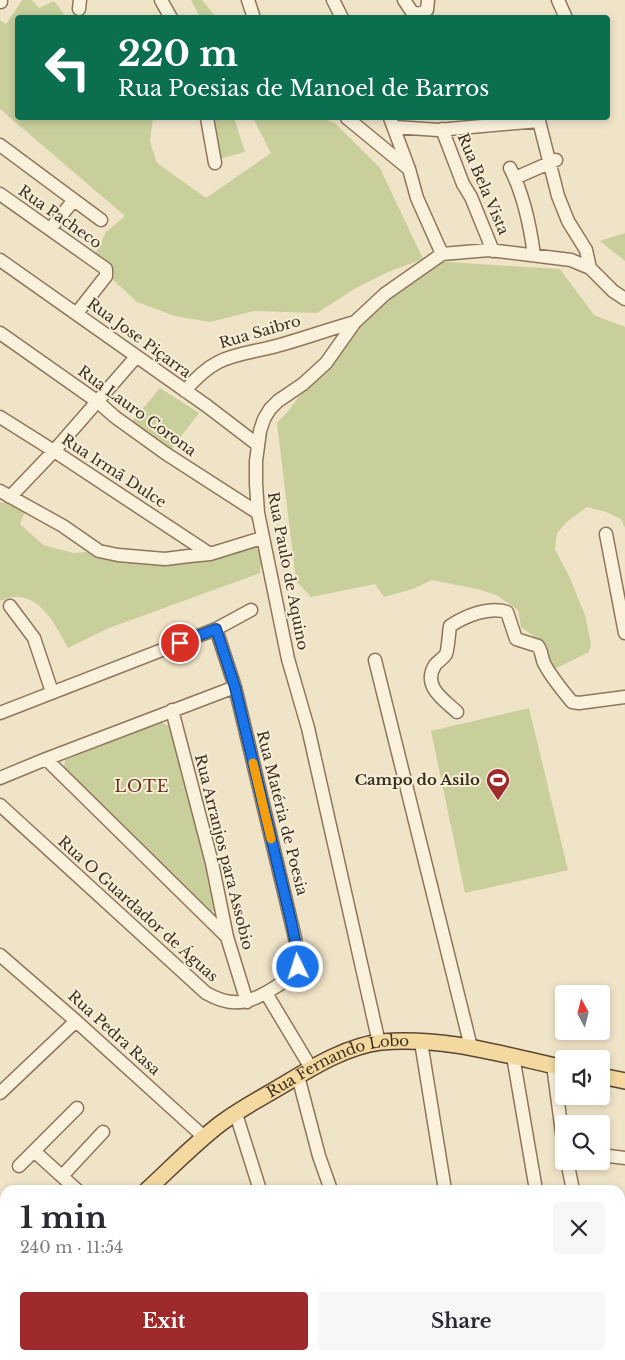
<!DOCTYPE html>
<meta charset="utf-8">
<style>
:root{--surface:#fff;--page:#f7f7f7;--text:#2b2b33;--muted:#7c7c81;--accent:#9e2a2b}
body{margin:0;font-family:"Libre Baskerville",serif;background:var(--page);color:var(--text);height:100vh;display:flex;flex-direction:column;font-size:19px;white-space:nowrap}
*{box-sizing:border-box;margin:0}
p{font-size:16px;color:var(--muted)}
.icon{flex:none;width:28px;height:28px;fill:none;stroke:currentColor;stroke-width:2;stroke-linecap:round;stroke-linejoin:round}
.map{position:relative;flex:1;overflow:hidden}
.panel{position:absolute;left:0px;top:1185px;width:625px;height:175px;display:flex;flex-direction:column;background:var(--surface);border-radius:15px 15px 0 0;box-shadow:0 2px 8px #0003}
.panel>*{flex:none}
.top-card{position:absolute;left:15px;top:15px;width:595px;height:105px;border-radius:5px;box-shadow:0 2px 8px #0003;background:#0b6e4f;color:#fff;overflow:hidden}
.needle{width:32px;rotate:353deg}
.controls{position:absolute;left:555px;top:985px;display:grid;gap:10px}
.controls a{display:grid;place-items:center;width:55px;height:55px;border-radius:5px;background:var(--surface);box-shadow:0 2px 8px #0003;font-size:25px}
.pin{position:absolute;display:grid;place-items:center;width:42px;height:42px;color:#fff;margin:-21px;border:2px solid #fff;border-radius:50%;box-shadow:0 1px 5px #0007}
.me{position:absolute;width:55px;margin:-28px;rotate:356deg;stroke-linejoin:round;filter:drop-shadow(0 0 4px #0008)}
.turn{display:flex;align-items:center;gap:18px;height:105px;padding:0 20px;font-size:22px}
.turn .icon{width:65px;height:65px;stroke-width:2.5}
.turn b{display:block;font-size:35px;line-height:42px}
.round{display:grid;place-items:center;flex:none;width:52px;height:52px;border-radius:5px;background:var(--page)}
.head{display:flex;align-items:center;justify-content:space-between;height:85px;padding:0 20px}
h1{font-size:30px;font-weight:800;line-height:38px}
.action{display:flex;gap:10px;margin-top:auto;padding:10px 20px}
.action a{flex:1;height:58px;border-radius:5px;background:var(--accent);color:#fff;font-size:20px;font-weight:800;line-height:58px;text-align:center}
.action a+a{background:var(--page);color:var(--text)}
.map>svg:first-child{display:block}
</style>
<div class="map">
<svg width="625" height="1360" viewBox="0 0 625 1360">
<rect width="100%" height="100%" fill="#f0e4c8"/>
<!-- green -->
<path fill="#c9cf9b" d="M22 0H32L39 8 54 1 66 17 18 18V118H153L150 142 157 163 206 198 271 153 253 118H323L336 124 380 168 423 259 388 272 356 288 317 313 254 311 210 322 175 316 137 302 109 276 95 254 106 232 125 216 0 109V20L6 24Z
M191 0H202L216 17H200Z
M215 118H234L245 152 219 159 209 119Z
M625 233V261L600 241Z
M432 261 560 269 594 315 625 327V528L621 519 606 512 587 507 569 520 557 533 555 549 569 576 585 615 591 644 589 652 555 669 542 642 521 627 518 610 498 596 481 590 432 580 413 589 384 597 375 584 311 597 296 581 277 423 289 410 347 333Z
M160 388 199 413 169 452 130 424Z
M0 502 27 507 20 524 43 545 73 553 99 551 166 559 247 542 262 553 260 573 109 628 68 648C57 628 42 596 16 597 11 597 5 599 0 601Z
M529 708 568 870 465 893 431 731Z
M159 722 170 726 216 910 210 912 64 768 65 760Z
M620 1290 625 1291V1360H614L612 1355H620Z"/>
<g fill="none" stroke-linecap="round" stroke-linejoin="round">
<!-- minor casing -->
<g stroke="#8d765c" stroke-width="15">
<path id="minor" d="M161 0 171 18
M248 0 254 18
M333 0 342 18
M404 0 412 12 419 14 427 10 428 0
M558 0 566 18
M0 1 1 2
M79 9 80 0
M207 118 215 163
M347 118 409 169
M390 118 409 169 417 198 442 254
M395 127 438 130 539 121 558 196 568 221 586 250 590 268
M442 129 463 184 471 197 493 251
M0 145 101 220
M510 168C524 195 530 225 534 255
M515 178 556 160
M0 194 106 269V276L77 313
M50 229 74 200
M0 260 207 406 258 445
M0 333 98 402 115 417 165 453 258 513
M185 391C217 352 236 357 280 345 305 338 330 329 355 322
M0 417 54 451 210 554
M0 491 63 526 99 551 118 555 165 559 189 556 210 554 262 538
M10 497 54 451 136 357
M606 534 625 633
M10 606 34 638 52 692
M375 660 471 1047
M172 710 212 863 227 937 247 1002
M457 712C443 699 422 686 435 665 438 661 444 658 446 654 448 650 449 632 450 626 465 616 489 606 507 612L516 639 538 646C543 653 541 659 545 665 552 678 562 690 572 702L579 703 625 697
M0 713 216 629 251 610
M46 759 227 937
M0 778 46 759 235 687
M0 805 206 993C234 1009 251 1003 277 986 284 981 293 977 297 969 300 960 296 947 295 938L235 687 216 629
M0 955 76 1021 204 1137
M266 993 311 1068
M421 1042 445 1190
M379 1043 308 728 288 659 258 513 256 484V461L260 431 264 419 270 409 278 401 303 384 326 363 355 322 385 294 442 254 489 250 571 260 590 268 613 291 625 299
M513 1056 536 1190
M553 1065 564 1148
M298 1076 319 1156 331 1190
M0 1093 76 1021
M236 1114 260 1190
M34 1151 77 1190
M601 1155 625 1158
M567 1161 573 1190
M19 1166 77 1108
M62 1176 103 1132
M620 1222H625
M620 1281 625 1282
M315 1355 317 1360
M384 1355V1360
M474 1355 475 1360
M565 1355V1360
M607 1355 608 1360
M0 1357 5 1360
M224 1360 226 1355"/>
</g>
<!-- major casing -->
<g stroke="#5b4430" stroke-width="18">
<g id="major">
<path d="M601 1076 625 1081"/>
<path id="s1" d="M147 1190C171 1168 194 1144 220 1124 241 1108 265 1096 288 1082 316 1065 348 1046 381 1042 443 1036 504 1055 564 1068"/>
<path d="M21 1360 24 1355"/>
</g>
</g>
<!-- minor -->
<use href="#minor" stroke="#faf1dc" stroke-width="12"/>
<!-- major -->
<use href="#major" stroke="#f3d9a0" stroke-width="15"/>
</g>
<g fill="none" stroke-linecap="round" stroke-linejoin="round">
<!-- route casing -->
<g stroke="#114b97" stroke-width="12">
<path id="route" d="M180 643 216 629 235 687 291 921 298 954V967"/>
</g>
<!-- route -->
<use href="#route" stroke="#1a73e8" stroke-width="9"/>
<!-- slow -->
<path stroke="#f59e0b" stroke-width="9" d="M253 763 271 839"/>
</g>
<!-- icons -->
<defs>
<g id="stadium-pin" transform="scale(1.25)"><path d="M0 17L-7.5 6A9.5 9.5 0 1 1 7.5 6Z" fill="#9e2a2b" stroke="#f7eed8"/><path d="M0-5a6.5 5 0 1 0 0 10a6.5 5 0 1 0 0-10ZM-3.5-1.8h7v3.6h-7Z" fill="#fff"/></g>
</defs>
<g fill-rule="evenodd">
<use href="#stadium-pin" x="498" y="780"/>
</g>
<g text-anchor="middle" stroke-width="4" stroke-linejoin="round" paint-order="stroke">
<!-- street labels -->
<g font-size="15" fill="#3d2e20" stroke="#f7eed8">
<text transform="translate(483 184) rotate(67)" y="5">Rua Bela Vista</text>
<text transform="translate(60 217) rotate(35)" y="5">Rua Pacheco</text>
<text transform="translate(260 332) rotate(-16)" y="5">Rua Saibro</text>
<text transform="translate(139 338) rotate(36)" y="5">Rua Jose Piçarra</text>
<text transform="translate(137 411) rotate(36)" y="5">Rua Lauro Corona</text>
<text transform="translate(114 471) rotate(33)" y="5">Rua Irmã Dulce</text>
<text transform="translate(288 571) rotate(79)" y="5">Rua Paulo de Aquino</text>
<text transform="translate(282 813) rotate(76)" y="5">Rua Matéria de Poesia</text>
<text transform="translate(224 852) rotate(76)" y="5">Rua Arranjos para Assobio</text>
<text transform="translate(138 909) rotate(42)" y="5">Rua O Guardador de Águas</text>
<text transform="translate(114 1033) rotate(42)" y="5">Rua Pedra Rasa</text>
<text dy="5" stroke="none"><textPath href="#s1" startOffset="232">Rua Fernando Lobo</textPath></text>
</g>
<!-- poi labels -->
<g font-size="15" font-weight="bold" fill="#3d2e20" stroke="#f7eed8" text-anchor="end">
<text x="480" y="785">Campo do Asilo</text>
</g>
<!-- neighbourhood labels -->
<g font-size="16" letter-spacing="1" fill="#6b2e1e" stroke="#f7eed8">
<text x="142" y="792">LOTE</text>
</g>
</g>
</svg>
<div class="controls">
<a><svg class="needle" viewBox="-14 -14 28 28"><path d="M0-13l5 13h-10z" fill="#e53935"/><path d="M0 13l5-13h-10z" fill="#7c7c81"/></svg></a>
<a><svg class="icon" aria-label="sound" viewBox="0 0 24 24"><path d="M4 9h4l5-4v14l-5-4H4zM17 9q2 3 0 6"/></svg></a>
<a><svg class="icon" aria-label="search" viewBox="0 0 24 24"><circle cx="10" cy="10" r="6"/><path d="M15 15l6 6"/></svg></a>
</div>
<div class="pin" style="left:180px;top:643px;background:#d93025"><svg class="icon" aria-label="arrive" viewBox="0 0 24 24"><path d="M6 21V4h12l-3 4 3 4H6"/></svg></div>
<svg class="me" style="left:298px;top:967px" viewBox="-20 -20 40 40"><circle r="17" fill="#1a73e8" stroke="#fff" stroke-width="3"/><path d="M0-11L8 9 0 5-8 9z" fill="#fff"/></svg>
<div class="top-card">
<div class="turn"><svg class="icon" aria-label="left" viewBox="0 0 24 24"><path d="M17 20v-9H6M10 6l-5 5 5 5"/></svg><div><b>220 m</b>Rua Poesias de Manoel de Barros</div></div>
</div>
<section class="panel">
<div class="head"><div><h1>1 min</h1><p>240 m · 11:54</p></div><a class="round"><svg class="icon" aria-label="close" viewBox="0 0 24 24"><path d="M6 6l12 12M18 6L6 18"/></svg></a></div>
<div class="action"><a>Exit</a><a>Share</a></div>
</section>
</div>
